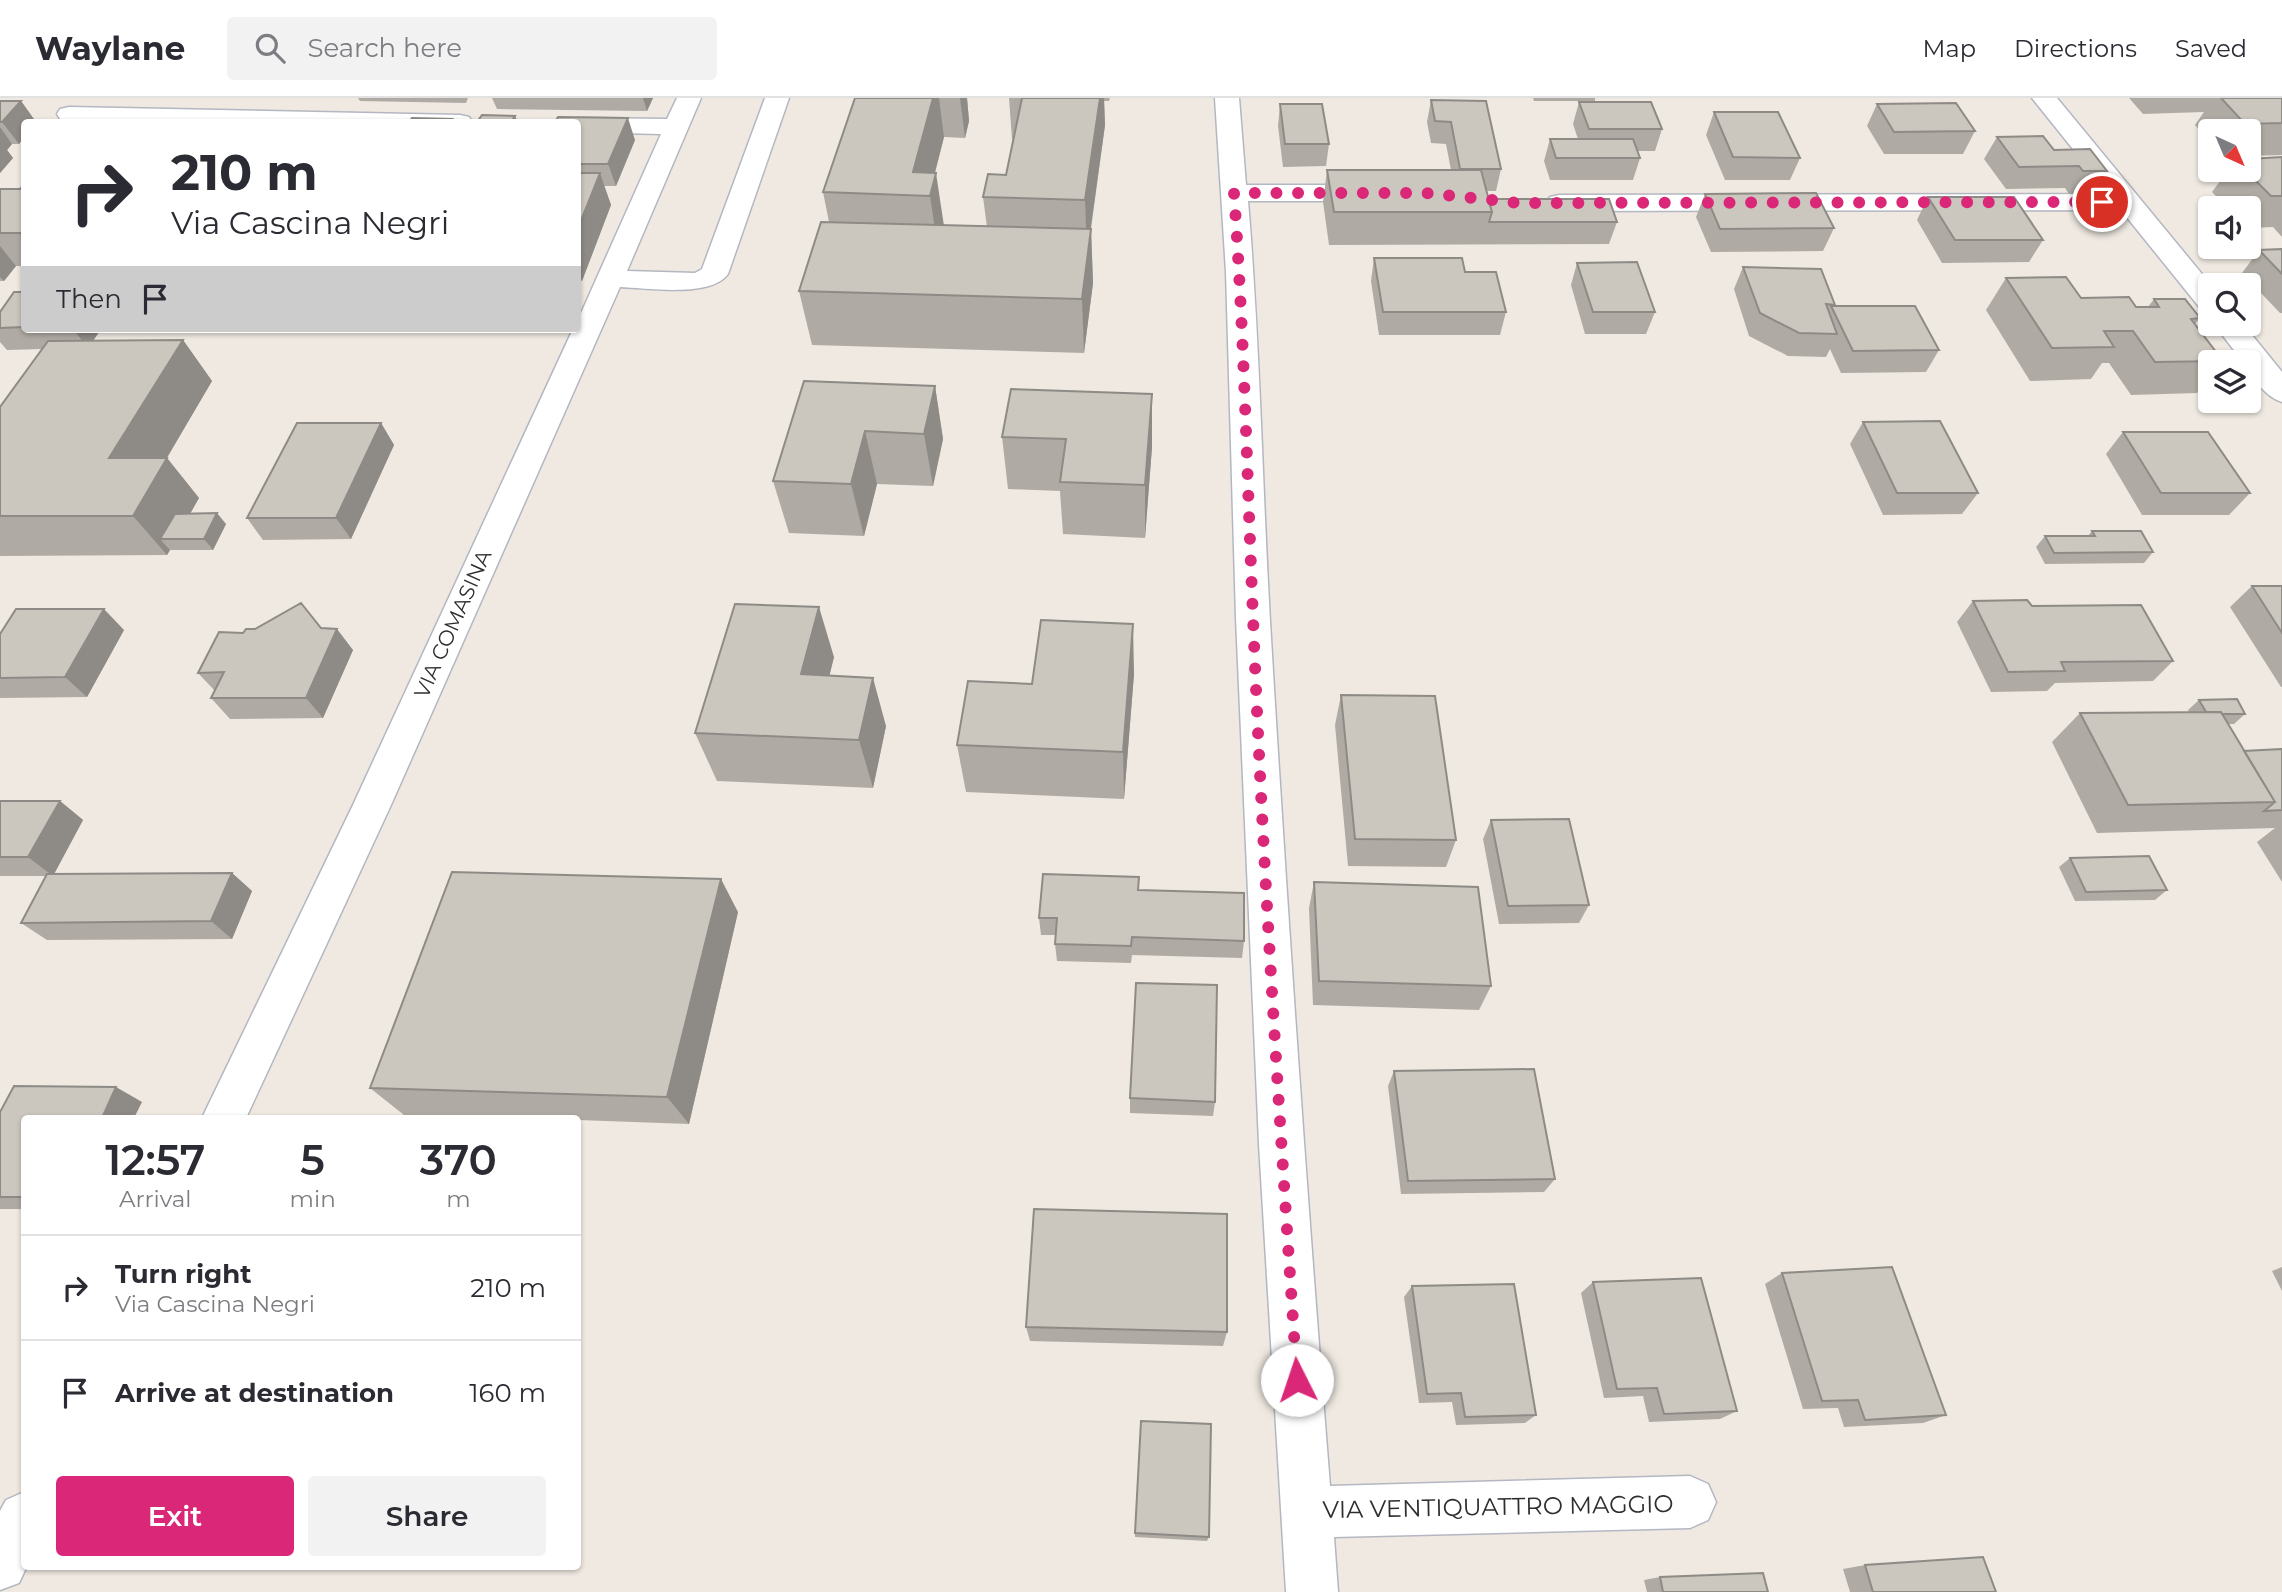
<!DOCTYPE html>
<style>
:root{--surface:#fff;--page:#f2f2f3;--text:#2b2b33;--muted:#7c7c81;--line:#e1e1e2;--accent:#db2777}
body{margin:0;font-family:Montserrat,sans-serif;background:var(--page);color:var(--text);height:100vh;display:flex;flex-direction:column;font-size:26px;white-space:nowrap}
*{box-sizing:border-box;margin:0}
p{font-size:23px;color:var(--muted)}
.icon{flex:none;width:38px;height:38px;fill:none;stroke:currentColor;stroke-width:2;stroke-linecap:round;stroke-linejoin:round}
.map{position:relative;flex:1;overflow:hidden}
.sheet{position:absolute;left:21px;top:1017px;width:560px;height:455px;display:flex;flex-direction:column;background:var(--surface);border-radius:7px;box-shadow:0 2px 5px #0004}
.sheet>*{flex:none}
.guide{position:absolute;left:21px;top:21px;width:560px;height:214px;border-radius:7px;box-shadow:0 2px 5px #0004;background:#fff;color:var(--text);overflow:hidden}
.needle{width:46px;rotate:136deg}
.controls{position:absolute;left:2198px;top:21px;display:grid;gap:14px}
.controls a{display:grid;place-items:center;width:63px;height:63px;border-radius:7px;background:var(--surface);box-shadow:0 2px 5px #0004;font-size:35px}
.pin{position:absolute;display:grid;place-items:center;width:60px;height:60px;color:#fff;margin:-30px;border:4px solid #fff;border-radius:50%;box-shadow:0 2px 7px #0007}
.me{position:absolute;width:77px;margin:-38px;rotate:356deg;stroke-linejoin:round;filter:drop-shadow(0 0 5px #0008)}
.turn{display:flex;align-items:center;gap:24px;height:147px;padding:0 35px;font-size:32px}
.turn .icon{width:91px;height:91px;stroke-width:2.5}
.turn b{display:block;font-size:49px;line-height:60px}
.then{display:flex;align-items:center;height:66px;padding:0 35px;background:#0003;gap:14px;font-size:26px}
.eta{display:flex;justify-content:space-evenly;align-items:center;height:119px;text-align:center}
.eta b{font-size:42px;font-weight:600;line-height:49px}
.cta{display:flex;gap:14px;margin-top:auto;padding:14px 35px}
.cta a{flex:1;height:80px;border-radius:7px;background:var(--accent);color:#fff;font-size:28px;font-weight:600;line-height:80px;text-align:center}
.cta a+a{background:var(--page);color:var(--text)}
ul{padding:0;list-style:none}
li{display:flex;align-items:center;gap:21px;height:105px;padding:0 35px;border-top:2px solid var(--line)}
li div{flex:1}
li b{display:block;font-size:26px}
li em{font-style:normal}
header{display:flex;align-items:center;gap:42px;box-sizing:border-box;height:98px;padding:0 35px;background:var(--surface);border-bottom:2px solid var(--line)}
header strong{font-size:33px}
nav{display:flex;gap:38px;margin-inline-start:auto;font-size:24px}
.search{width:490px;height:63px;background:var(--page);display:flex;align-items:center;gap:18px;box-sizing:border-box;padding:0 24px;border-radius:7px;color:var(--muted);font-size:26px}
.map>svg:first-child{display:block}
</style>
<header>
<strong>Waylane</strong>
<div class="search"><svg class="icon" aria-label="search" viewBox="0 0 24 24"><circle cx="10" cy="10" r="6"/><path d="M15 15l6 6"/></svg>Search here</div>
<nav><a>Map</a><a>Directions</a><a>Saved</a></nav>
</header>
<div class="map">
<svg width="2282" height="1494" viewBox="0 0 2282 1494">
<rect width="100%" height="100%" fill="#efe9e1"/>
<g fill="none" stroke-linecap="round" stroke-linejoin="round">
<!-- minor casing -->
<g stroke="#b4b7c1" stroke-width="3">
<path id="minor" d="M677 0H701L627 173 695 175 702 171 765 0H789L728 176C711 200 647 190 620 189L391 707 246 1020H202L353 707 573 231H578V222L661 36 578 34V24H567L578 20 667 21Z
M1215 0H1239L1246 87H1377L1386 90 1390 95 1386 100 1377 103H1248C1260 243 1262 383 1270 523 1287 811 1307 1100 1330 1388L1690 1378 1708 1386 1716 1404 1708 1422 1690 1430 1334 1439 1338 1494H1286L1259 1046 1236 520 1226 174Z
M2032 0H2057L2211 187 2210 212 2200 210 2121 112 1559 113 1550 111 1546 105 1550 99 1559 97 2109 96Z
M69 9 460 17 469 19 472 24H126L60 21 57 16 60 11Z
M2214 226H2243L2282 274V304C2268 300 2249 280 2249 264H2243Z
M24 1394V1468H27L19 1485 0 1492V1413L6 1402Z"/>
</g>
<!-- minor -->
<use href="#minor" fill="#fff" fill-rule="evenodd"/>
</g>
<!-- wall -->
<path fill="#afaba4" d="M358 0H468L466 5 360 3Z
M492 0H653L647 13 497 11Z
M855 0H967L969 23 965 40 944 39 935 75 943 127 987 129 983 99 1006 77 1013 41H1012L1009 0H1001H1110L1109 3H1104L1105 27 1091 131 1093 185 1084 255 812 247 799 193 829 124 823 94Z
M1533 0H1595V3H1534Z
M2129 0H2282V57L2249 58V33H2210V44L2195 27 2204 14 2143 16Z
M1431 2 1501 71 1496 93H1486L1488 101 1617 124 1609 146 1329 147 1323 104 1327 72H1451L1446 46 1431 45 1427 24Z
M0 3H21L36 24H24V39L19 46H12L7 52 13 60 0 75Z
M1579 4 1662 31 1655 53H1638L1640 60 1633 82H1550L1544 63 1550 41H1578L1573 26Z
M1280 6 1329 46 1326 68 1283 69 1278 28Z
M1877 6 1975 33 1963 56H1884L1867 28Z
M1714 14 1800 60 1790 82H1725L1706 37Z
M578 24 635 42 616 88H604L611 107 582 183H578Z
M1997 39 2054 52 2107 73 2093 95 2069 96 2065 90 2006 91 1984 61Z
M2282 59V139L2273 129 2249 130V110H2227L2212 94 2228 72H2249Z
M24 86V168H16L4 183H0V91H20Z
M1705 96 1834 130 1823 153 1711 154 1696 119Z
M1928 99 2043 142 2029 164 1942 165 1917 122Z
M2282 151V215H2280L2242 175 2259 152Z
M1374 160 1465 174 1506 214 1500 237H1379L1371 183Z
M1577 165 1655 214 1646 236H1585L1571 187Z
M1743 169 1835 207 1834 208 1939 252 1926 274 1841 275 1830 251 1826 259 1788 258 1749 238 1734 191Z
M2006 180 2081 200 2136 209H2148L2154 201 2200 220 2195 226 2223 263 2222 264H2210V279L2197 295 2131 297 2109 265H2102L2091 281 2030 283 1986 212Z
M24 194V231H118L116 234H99L93 243 183 242 212 283 167 360 199 400 190 415 226 426 213 452H170L167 457 0 458V309L42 251 7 252 0 244V214Z
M935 288 943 341 933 388 877 386 864 438 789 435 773 383Z
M1152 296V349L1145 440 1063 436 1060 393 1008 391 1002 339Z
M1863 324 1978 395 1962 416 1883 417 1850 346Z
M381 325 394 347 351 441 263 442 247 420Z
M2123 334 2250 395 2229 417H2142L2106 356Z
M2092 433 2153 454 2144 465 2045 466 2036 449 2045 438H2088Z
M2252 488H2282V589H2281L2230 509Z
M1973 503 2032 508 2173 563 2153 583 2055 585 2047 593 1991 594 1957 524Z
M321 530 353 552 323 620 230 621 211 600 215 593 198 575Z
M124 532 87 599 0 600V536Z
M834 559 829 578 886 628 873 690 717 683 695 635Z
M1134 576 1124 701 966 694 957 647 1032 586Z
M1341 597 1456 742 1446 769 1348 768 1335 627Z
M2199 602 2245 616 2234 626H2228L2244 653 2282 651V784L2257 744 2275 730 2097 735 2052 644 2080 615 2189 614 2188 612Z
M0 703H60L83 722 54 776 232 775 252 793 232 841 47 842 21 825 46 778H0Z
M1491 722 1589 807 1579 825 1499 826 1483 741Z
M2070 760 2167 792 2155 802 2075 803 2059 769Z
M1314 784 1491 888 1479 912 1313 907 1309 810Z
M1139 792 1244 843 1242 860 1132 857 1131 865 1057 863 1055 846V837H1041L1039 820Z
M738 814 689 1026 578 1022V1020H504L404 1017 370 990Z
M1394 973 1555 1081 1544 1094 1401 1096 1388 988Z
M1130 1000 1215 1004 1213 1018 1130 1015Z
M142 1004 24 1020V1111H0V1014Z
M2282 1169V1193L2272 1173Z
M1782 1175 1946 1317 1923 1325 1844 1329 1838 1310 1803 1311 1765 1186Z
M1593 1184 1737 1313 1720 1321 1649 1324 1643 1298 1604 1300 1581 1195Z
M1412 1188 1536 1317 1525 1325 1456 1327 1452 1304 1419 1305 1404 1199Z
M1026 1229 1227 1234 1223 1248 1030 1243Z
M1135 1435 1209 1439 1207 1443 1135 1439Z
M1865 1467 1996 1494H1850L1843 1471Z
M1660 1479 1768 1494H1647L1644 1482Z"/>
<!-- shaded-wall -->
<path fill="#8e8b86" d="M643 0H653L647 13Z
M933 0H939L944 39 929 97 913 74Z
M960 0H967L969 23 965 40Z
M1100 0H1104L1105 27 1087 156 1085 102Z
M21 3 36 24H24V39L19 46 2 24Z
M515 18 518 24H511Z
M628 20 635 42 616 88 608 66Z
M0 29 12 46 7 52 13 60 0 75Z
M600 75 611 107 582 183 578 171V130Z
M936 75 944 128 938 151 930 98Z
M1091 131 1093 185 1084 255 1082 201Z
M0 148 16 168 4 183 0 179Z
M73 231H96L99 234 88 250Z
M183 242 212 283 143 400 109 360Z
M935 288 943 341 933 388 924 336Z
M1152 296V349L1145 440V387Z
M381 325 394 347 351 441 336 420Z
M865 333 877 386 864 438 851 386Z
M167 360 199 400 176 441H160L170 452 167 457 133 418Z
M217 415 226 426 213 452 204 441Z
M819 509 834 559 818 625 801 576Z
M104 511 124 532 87 599 65 579Z
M1133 526 1134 576 1124 701 1123 654Z
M337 531 353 552 323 620 306 600Z
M873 580 886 628 873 690 859 642Z
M60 703 83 722 53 778 28 759Z
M232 775 252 793 232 841 211 823Z
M721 781 738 814 689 1026 667 999Z
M116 989 142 1004 134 1020H102Z"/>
<!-- building -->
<path fill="#cbc7bf" stroke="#8e8b86" stroke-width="2" d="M855 0H933L913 74 936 75 930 98 823 94Z
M1022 0H1100L1085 102 983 99 988 76 1006 77Z
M2221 0H2282V25L2245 26Z
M1431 2 1486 3 1501 71H1460L1451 24 1435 23Z
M0 3H21L2 24H0Z
M1579 4H1651L1662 31H1589Z
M1956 5 1975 33 1894 34 1877 6Z
M1280 6H1322L1329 46H1285Z
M1714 14H1778L1800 60 1733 59Z
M482 17 515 18 511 24H477Z
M558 19 628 20 608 66H578V24H555Z
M412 20 452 21 449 24H409Z
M2043 38 2054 52 2090 51 2107 73H2083L2079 68 2019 69 1997 39Z
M1550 41H1633L1640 60H1556Z
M2282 59V98H2271L2245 72H2249V61Z
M1327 72H1481L1492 114H1334Z
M578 75H600L578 130Z
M24 86V135H0V91H20Z
M1816 95 1834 130 1720 131 1705 96Z
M1928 99H2014L2043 142H1955Z
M1488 101H1609L1617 124H1489L1492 114Z
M821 124 1091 131 1082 201 799 193Z
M2282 151V176L2259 152Z
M1374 160H1462L1465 174H1496L1506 214H1383Z
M1637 164 1655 214H1593L1577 165Z
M1743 169 1821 171 1835 207 1826 206 1837 236 1799 235 1760 215Z
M2066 179 2081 200 2129 199 2136 209H2159L2154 201H2185L2200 220 2191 221 2223 263 2155 264 2133 233H2104L2114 249 2052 250 2006 180Z
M14 194H24V229L0 230V214Z
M1831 208H1915L1939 252 1853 253Z
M183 242 109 360H167L133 418H0V309L48 243Z
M804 283 935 288 924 336 865 333 851 386 773 383Z
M1011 291 1152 296 1145 387 1060 384 1066 341 1002 339Z
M1940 323 1978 395H1897L1863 324Z
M297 325H381L336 420H247Z
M2123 334H2208L2250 395H2161Z
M217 415 204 441H160L175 416Z
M2092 433H2141L2153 454 2054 455 2045 438H2095Z
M2252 488H2282V535Z
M2027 502 2032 508 2141 507 2173 563 2061 564 2065 573 2008 574 1973 503Z
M301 505 321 530 337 531 306 600H211L224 574 198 575 219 534 243 535 246 531H255Z
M735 506 819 509 801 576 873 580 859 642 695 635Z
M16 511H104L65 579 0 580V536Z
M1041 522 1133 526 1123 654 957 647 968 583 1032 586Z
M1341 597 1435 598 1456 742 1355 741Z
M2237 601 2245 616H2222L2221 614H2206L2199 602Z
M2221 614 2275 704 2128 707 2080 615Z
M2282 651V712L2264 713 2275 704 2244 653Z
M0 703H60L28 759H0Z
M1569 721 1589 807 1508 808 1491 722Z
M2149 758 2167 792 2086 794 2070 760Z
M452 774 721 781 667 999 370 990Z
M232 775 211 823 21 825 47 776Z
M1043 776 1139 779 1138 792 1244 795V843L1132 839 1131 848 1055 846 1057 820H1039Z
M1314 784 1478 789 1491 888 1319 883Z
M1136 885 1217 887 1215 1004 1130 1000Z
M1534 971 1555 1081 1408 1083 1394 973Z
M14 988 116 989 102 1020H24V1099H0V1014Z
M1034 1111 1227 1116V1234L1026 1229Z
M1892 1169 1946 1317 1865 1322 1858 1302 1822 1303 1782 1175Z
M1701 1180 1737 1313 1664 1316 1657 1290 1617 1291 1593 1184Z
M1514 1186 1536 1317 1465 1319 1461 1295 1427 1296 1412 1188Z
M1141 1323 1211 1326 1209 1439 1135 1435Z
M1983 1459 1996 1494H1873L1865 1467Z
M1763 1475 1768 1494H1663L1660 1479Z"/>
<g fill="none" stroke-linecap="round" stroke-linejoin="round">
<!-- route -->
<path stroke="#db2777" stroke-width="12" stroke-dasharray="0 21.6" d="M1297 1282C1280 1028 1263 773 1253 519 1247 377 1244 236 1234 95H1426L1519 105 2102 104"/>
</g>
<g text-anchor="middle" stroke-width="5" stroke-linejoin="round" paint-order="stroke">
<!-- street labels -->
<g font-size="21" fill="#2e2e2e" stroke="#fff">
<text transform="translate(453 526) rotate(-66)" y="7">VIA COMASINA</text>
</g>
<!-- near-street labels -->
<g font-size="24" fill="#2e2e2e" stroke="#fff">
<text transform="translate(1498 1409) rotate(-1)" y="8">VIA VENTIQUATTRO MAGGIO</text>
</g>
</g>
</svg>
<div class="controls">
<a><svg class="needle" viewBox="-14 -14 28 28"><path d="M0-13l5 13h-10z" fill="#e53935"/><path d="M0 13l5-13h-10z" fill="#7c7c81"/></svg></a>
<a><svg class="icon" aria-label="sound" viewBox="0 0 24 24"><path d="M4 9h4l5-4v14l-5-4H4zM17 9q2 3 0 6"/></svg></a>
<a><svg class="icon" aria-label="search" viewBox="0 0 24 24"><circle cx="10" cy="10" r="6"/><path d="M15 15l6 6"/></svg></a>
<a><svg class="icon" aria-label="layers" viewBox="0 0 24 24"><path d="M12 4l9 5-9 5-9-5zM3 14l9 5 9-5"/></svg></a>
</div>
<div class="pin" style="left:2102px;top:104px;background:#d93025"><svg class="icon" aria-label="arrive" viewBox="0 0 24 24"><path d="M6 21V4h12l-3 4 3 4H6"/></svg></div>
<svg class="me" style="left:1297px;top:1282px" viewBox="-20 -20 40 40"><circle r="19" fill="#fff"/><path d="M0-13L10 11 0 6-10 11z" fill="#db2777"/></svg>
<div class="guide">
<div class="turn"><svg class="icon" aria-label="right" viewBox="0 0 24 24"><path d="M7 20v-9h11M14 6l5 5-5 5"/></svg><div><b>210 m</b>Via Cascina Negri</div></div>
<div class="then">Then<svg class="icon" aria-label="arrive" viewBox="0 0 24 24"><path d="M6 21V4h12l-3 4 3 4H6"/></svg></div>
</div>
<section class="sheet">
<div class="eta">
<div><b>12:57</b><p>Arrival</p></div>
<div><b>5</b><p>min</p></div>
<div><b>370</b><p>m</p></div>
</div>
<ul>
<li><svg class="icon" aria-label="right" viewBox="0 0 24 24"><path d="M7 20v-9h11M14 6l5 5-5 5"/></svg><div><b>Turn right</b><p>Via Cascina Negri</p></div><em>210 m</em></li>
<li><svg class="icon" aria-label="arrive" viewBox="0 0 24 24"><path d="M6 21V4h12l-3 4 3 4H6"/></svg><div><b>Arrive at destination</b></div><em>160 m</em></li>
</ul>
<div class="cta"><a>Exit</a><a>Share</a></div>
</section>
</div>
